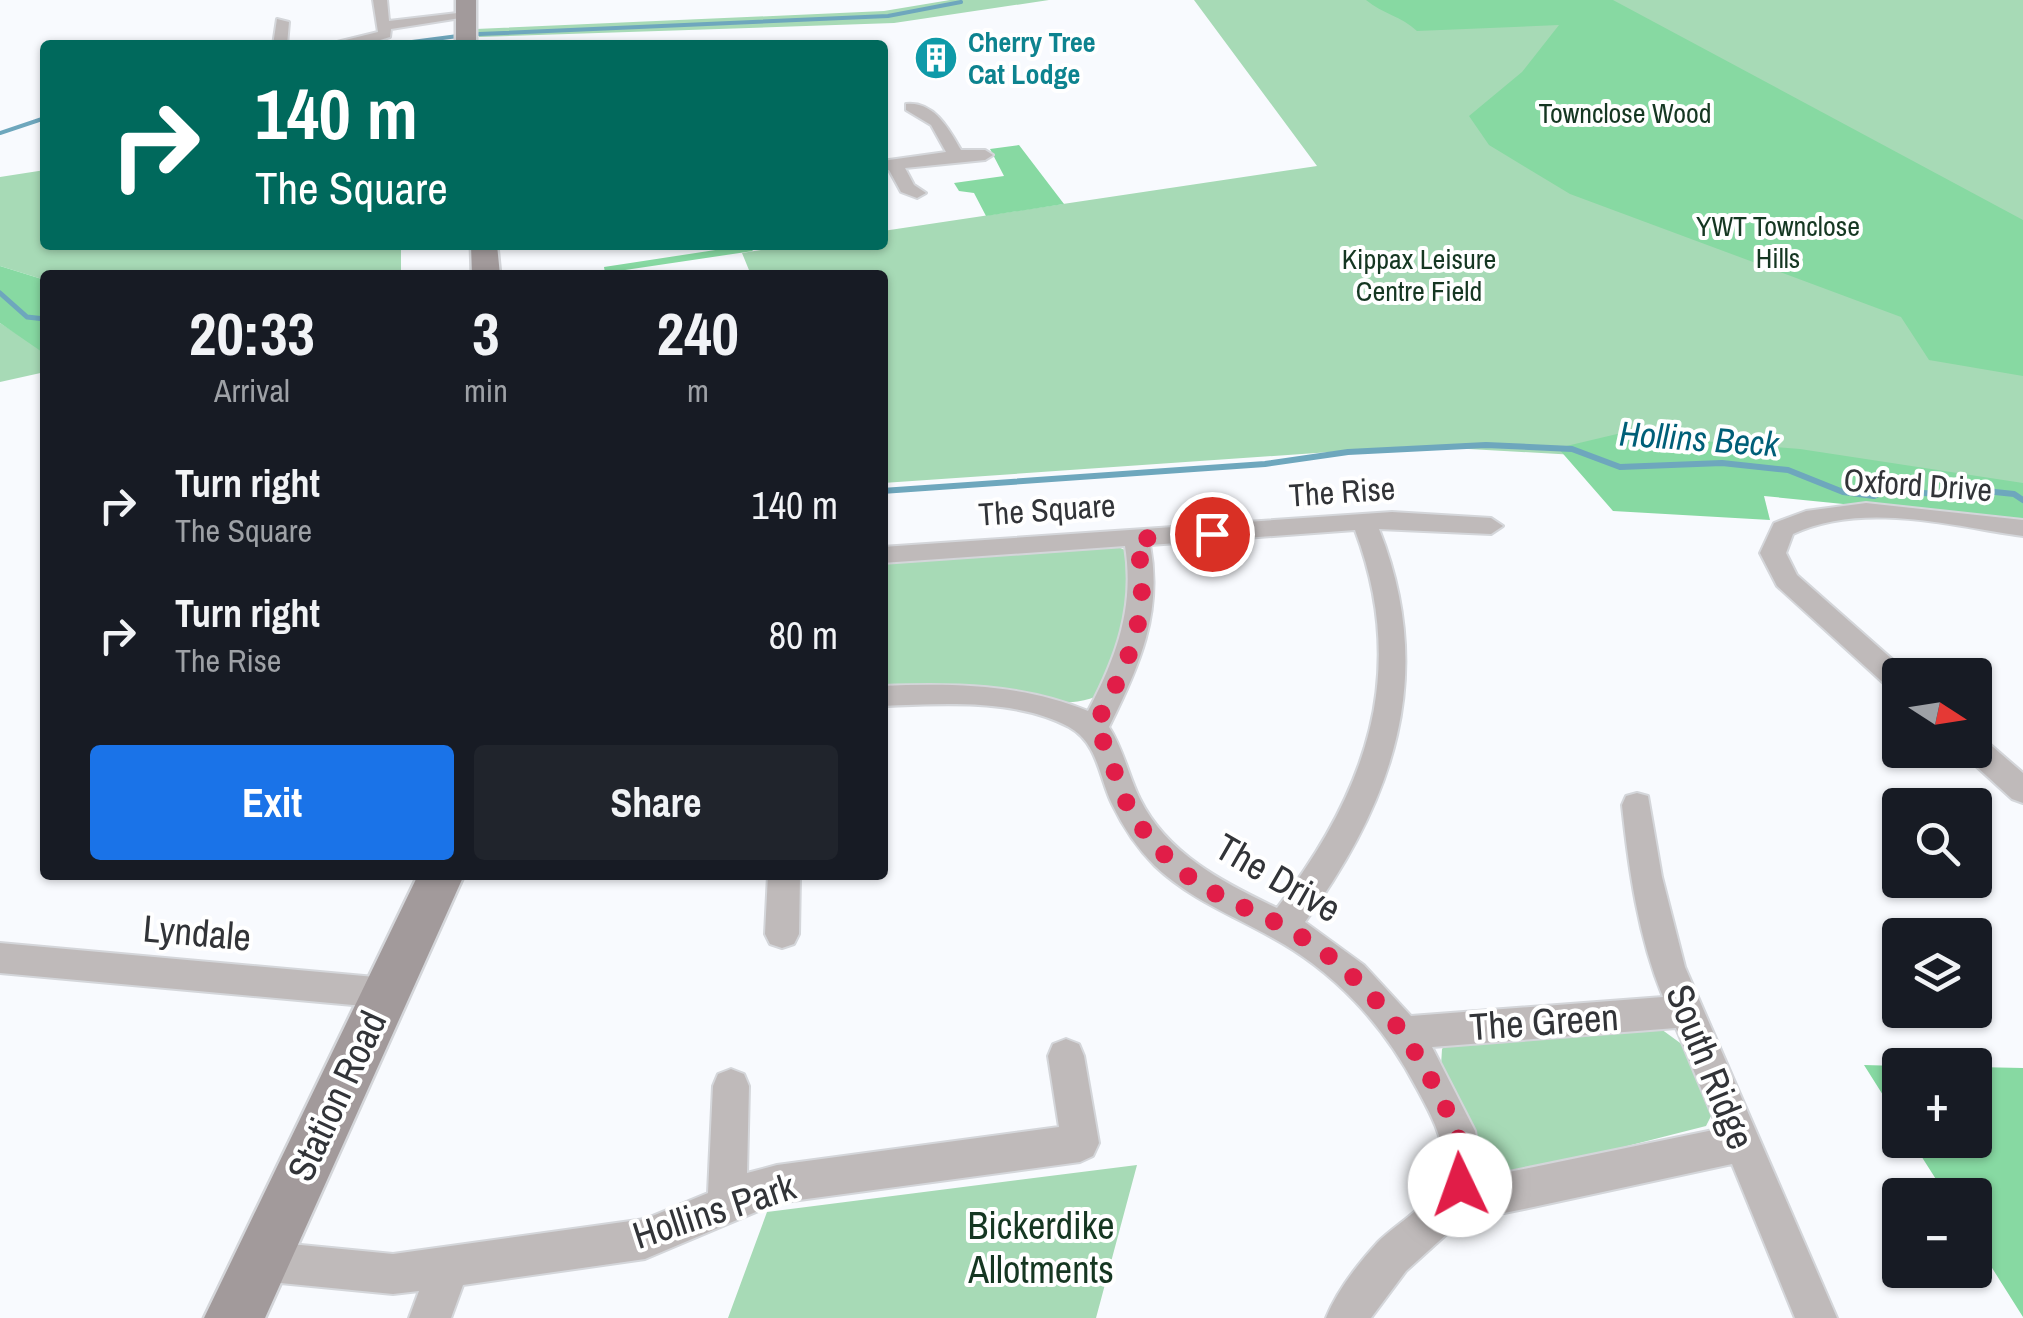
<!DOCTYPE html>
<meta charset="utf-8">
<style>
:root{--surface:#171b24;--page:#20242c;--text:#f1f3f6;--muted:#9ea1a6;--accent:#1a73e8}
body{margin:0;font-family:"Archivo Narrow",sans-serif;background:var(--page);color:var(--text);height:100vh;display:flex;flex-direction:column;font-size:38px;white-space:nowrap}
*{box-sizing:border-box;margin:0}
p{font-size:32px;color:var(--muted)}
.icon{flex:none;width:55px;height:55px;fill:none;stroke:currentColor;stroke-width:2;stroke-linecap:round;stroke-linejoin:round}
.map{position:relative;flex:1;overflow:hidden}
.details{position:absolute;left:40px;top:270px;width:848px;height:610px;display:flex;flex-direction:column;background:var(--surface);border-radius:10px;box-shadow:0 2px 8px #0004}
.details>*{flex:none}
.top-card{position:absolute;left:40px;top:40px;width:848px;height:210px;border-radius:10px;box-shadow:0 2px 8px #0004;background:#00695c;color:#fff;overflow:hidden}
.needle{width:65px;rotate:102deg}
.buttons{position:absolute;left:1882px;top:658px;display:grid;gap:20px}
.buttons a{display:grid;place-items:center;width:110px;height:110px;border-radius:10px;background:var(--surface);box-shadow:0 2px 8px #0004;font-size:50px}
.pin{position:absolute;display:grid;place-items:center;width:85px;height:85px;color:#fff;margin:-42px;border:5px solid #fff;border-radius:50%;box-shadow:0 2px 10px #0007}
.me{position:absolute;width:110px;margin:-55px;rotate:357deg;stroke-linejoin:round;filter:drop-shadow(0 0 8px #0008)}
.turn{display:flex;align-items:center;gap:35px;height:210px;padding:0 50px;font-size:45px}
.turn .icon{width:130px;height:130px;stroke-width:2.5}
.turn b{display:block;font-size:70px;line-height:85px}
.eta{display:flex;justify-content:space-evenly;align-items:center;height:170px;text-align:center}
.eta b{font-size:60px;font-weight:800;line-height:70px}
.button{display:flex;gap:20px;margin-top:auto;padding:20px 50px}
.button a{flex:1;height:115px;border-radius:10px;background:var(--accent);color:#fff;font-size:40px;font-weight:800;line-height:115px;text-align:center}
.button a+a{background:var(--page);color:var(--text)}
ul{padding:0;list-style:none}
li{display:flex;align-items:center;gap:30px;height:130px;padding:0 50px}
li div{flex:1}
li b{display:block;font-size:38px}
li em{font-style:normal}
.map>svg:first-child{display:block}
</style>
<div class="map">
<svg width="2023" height="1318" viewBox="0 0 2023 1318">
<rect width="100%" height="100%" fill="#f8fafe"/>
<!-- green -->
<path fill="#a7dab6" d="M950 0H1049L894 23 479 37 476 29 884 11Z
M1194 0H2023V501L1610 457 1416 446 883 483 882 275H751L742 253 794 245H882L883 231 1317 166Z
M45 170V245H401V275H45V280L0 266V177Z
M0 323 44 351 45 372 0 382Z
M1116 546 1127 551 1132 608 1099 695C1067 715 926 693 883 689V561Z
M1661 1029 1687 1048 1712 1114 1706 1126 1513 1175 1492 1167 1483 1158 1441 1066 1442 1049 1447 1043Z
M1137 1165 1096 1318H728L767 1212Z"/>
<!-- forest -->
<path fill="#87d9a2" d="M1366 0H1613L2023 220V376L1929 360 1901 317 1570 194 1489 145 1469 116 1522 72 1559 25 1417 31C1401 16 1383 14 1366 0Z
M1019 145 1064 204 986 216 974 193 959 191 954 183 1004 176 990 149Z
M748 245 753 251 605 273 604 267Z
M0 266 45 280V354L0 323Z
M1617 434 1800 449 2023 483V522L1764 496 1770 520 1613 511 1558 448Z
M1864 1065 1900 1066V1122Z
M1975 1067 2023 1068V1317L1975 1241V1195H1946L1911 1140H1975Z"/>
<g fill="none" stroke-linecap="round" stroke-linejoin="round">
<!-- stream-far2 -->
<path stroke="#6ea7bd" stroke-width="4" d="M479 34 888 16 961 2
M389 45 458 36
M0 133 45 118"/>
<!-- stream-far1 -->
<path stroke="#6ea7bd" stroke-width="5" d="M0 293 27 317 45 319"/>
<!-- stream -->
<path stroke="#6ea7bd" stroke-width="6" d="M882 491 1265 464 1348 452 1486 445 1572 449 1620 467 1722 463 1788 470 1843 492 1874 496 1886 490 1949 495 1966 489 2014 494 2023 500"/>
<!-- street casing -->
<g stroke="#d4d6da" stroke-width="4">
<path id="street" d="M373 0H387L389 21 466 12 473 16 391 29 390 37 364 45H325L378 32Z
M277 19 289 22 287 45H273Z
M906 104C934 101 949 129 961 150H985L993 155 985 160 905 168 914 185 926 193 917 198 901 192 889 170 882 171V161L946 152 931 125 906 110Z
M1866 503 2023 520V536C1951 526 1863 501 1793 534L1786 553 1797 575 1910 675H1900V692L1890 689 1777 586 1760 553 1774 523 1806 511Z
M1392 512 1491 518 1503 526 1491 534 1379 529C1437 675 1394 800 1305 922L1364 965 1411 1016 1663 997C1638 936 1629 870 1622 805L1626 796 1637 793 1648 796 1662 877 1685 967 1837 1318H1795L1732 1164 1524 1209 1504 1213 1470 1206 1459 1223 1406 1271 1371 1318H1326C1337 1291 1357 1265 1377 1243 1398 1221 1444 1199 1444 1165 1444 1137 1429 1111 1416 1087 1383 1024 1334 971 1271 937 1230 914 1190 899 1155 866 1137 848 1123 827 1112 804 1099 777 1098 743 1069 727 1015 698 941 704 882 706V686C952 683 1023 684 1088 711 1116 658 1135 607 1125 546L882 563V547ZM1355 530C1409 674 1366 792 1277 908 1224 883 1167 854 1140 799 1128 775 1124 750 1109 727 1139 667 1163 613 1150 545ZM1676 1028 1718 1129 1504 1173 1482 1170 1475 1131 1432 1047Z
M1975 737 1985 740 2023 773V803L2012 799 1965 756 1961 750H1975Z
M768 875H800L799 934 794 944 782 948 770 944 765 934Z
M0 943 386 978 398 982 403 993 398 1004 386 1008 0 973Z
M1066 1039 1079 1044 1084 1056 1099 1143 1093 1156 1080 1162 777 1203 645 1259 463 1285 451 1318H409L419 1291 393 1294 260 1281 246 1275 240 1261 246 1247 260 1241 393 1254 645 1219 708 1193 713 1086 718 1074 731 1069 744 1074 749 1086 747 1173 777 1165 1059 1127 1048 1056 1053 1044Z"/>
</g>
<!-- secondary casing -->
<g stroke="#d4d6da" stroke-width="5">
<path id="secondary" d="M456 0H476V45H456Z
M471 245H497L500 275H472Z
M418 875H464L265 1318H204Z"/>
</g>
<!-- street -->
<use href="#street" fill="#bfbaba" fill-rule="evenodd"/>
<!-- secondary -->
<use href="#secondary" fill="#a29a9b" fill-rule="evenodd"/>
</g>
<g fill="none" stroke-linecap="round" stroke-linejoin="round">
<!-- route -->
<path stroke="#e11d48" stroke-width="18" stroke-dasharray="0 32.4" d="M1212 534 1136 539C1154 614 1128 663 1094 728 1110 747 1112 768 1121 790 1132 819 1152 843 1174 864 1209 897 1244 905 1285 927 1355 966 1406 1027 1441 1099 1455 1125 1469 1155 1460 1185"/>
</g>
<!-- icons -->
<defs>
<g id="building-disc" transform="scale(2.25)"><circle r="9.5" fill="#0f9aa8" stroke="#fff"/><path d="M-4-6H4V6H1V3H-1V6H-4ZM-2.5-4.3h1.7v1.8h-1.7ZM.8-4.3h1.7v1.8H.8ZM-2.5-1h1.7V.8h-1.7ZM.8-1h1.7V.8H.8Z" fill="#fff"/></g>
</defs>
<g fill-rule="evenodd">
<use href="#building-disc" x="936" y="58"/>
</g>
<g text-anchor="middle" stroke-width="8" stroke-linejoin="round" paint-order="stroke">
<!-- far-culture labels -->
<g font-size="28" font-weight="bold" fill="#0d838f" stroke="#fff" text-anchor="start">
<text x="968" y="52">Cherry Tree<tspan x="968" dy="32">Cat Lodge</tspan></text>
</g>
<!-- far-park labels -->
<g font-size="28" fill="#153722" stroke="#fff">
<text x="1625" y="123">Townclose Wood</text>
<text x="1778" y="236">YWT Townclose<tspan x="1778" dy="32">Hills</tspan></text>
<text x="1419" y="269">Kippax Leisure<tspan x="1419" dy="32">Centre Field</tspan></text>
</g>
<!-- street labels -->
<g font-size="32" fill="#323438" stroke="#fff">
<text transform="translate(1918 485) rotate(4)" y="11">Oxford Drive</text>
<text transform="translate(1342 492) rotate(-4)" y="11">The Rise</text>
<text transform="translate(1047 510) rotate(-4)" y="11">The Square</text>
</g>
<!-- water labels -->
<g font-size="35" font-style="italic" fill="#005f78" stroke="#fff">
<text transform="translate(1699 439) rotate(4)" y="12">Hollins Beck</text>
</g>
<!-- near-street labels -->
<g font-size="38" fill="#323438" stroke="#fff">
<text transform="translate(1278 878) rotate(30)" y="13">The Drive</text>
<text transform="translate(197 933) rotate(5)" y="13">Lyndale</text>
<text transform="translate(1544 1022) rotate(-4)" y="13">The Green</text>
<text transform="translate(1710 1067) rotate(68)" y="13">South Ridge</text>
<text transform="translate(337 1096) rotate(-65)" y="13">Station Road</text>
<text transform="translate(714 1211) rotate(-18)" y="13">Hollins Park</text>
</g>
<!-- near-park labels -->
<g font-size="38" fill="#153722" stroke="#fff">
<text x="1041" y="1239">Bickerdike<tspan x="1041" dy="44">Allotments</tspan></text>
</g>
</g>
</svg>
<div class="buttons">
<a><svg class="needle" viewBox="-14 -14 28 28"><path d="M0-13l5 13h-10z" fill="#e53935"/><path d="M0 13l5-13h-10z" fill="#9ea1a6"/></svg></a>
<a><svg class="icon" aria-label="search" viewBox="0 0 24 24"><circle cx="10" cy="10" r="6"/><path d="M15 15l6 6"/></svg></a>
<a><svg class="icon" aria-label="layers" viewBox="0 0 24 24"><path d="M12 4l9 5-9 5-9-5zM3 14l9 5 9-5"/></svg></a>
<a>+</a>
<a>−</a>
</div>
<div class="pin" style="left:1212px;top:534px;background:#d93025"><svg class="icon" aria-label="arrive" viewBox="0 0 24 24"><path d="M6 21V4h12l-3 4 3 4H6"/></svg></div>
<svg class="me" style="left:1460px;top:1185px" viewBox="-20 -20 40 40"><circle r="19" fill="#fff"/><path d="M0-13L10 11 0 6-10 11z" fill="#e11d48"/></svg>
<div class="top-card">
<div class="turn"><svg class="icon" aria-label="right" viewBox="0 0 24 24"><path d="M7 20v-9h11M14 6l5 5-5 5"/></svg><div><b>140 m</b>The Square</div></div>
</div>
<section class="details">
<div class="eta">
<div><b>20:33</b><p>Arrival</p></div>
<div><b>3</b><p>min</p></div>
<div><b>240</b><p>m</p></div>
</div>
<ul>
<li><svg class="icon" aria-label="right" viewBox="0 0 24 24"><path d="M7 20v-9h11M14 6l5 5-5 5"/></svg><div><b>Turn right</b><p>The Square</p></div><em>140 m</em></li>
<li><svg class="icon" aria-label="right" viewBox="0 0 24 24"><path d="M7 20v-9h11M14 6l5 5-5 5"/></svg><div><b>Turn right</b><p>The Rise</p></div><em>80 m</em></li>
</ul>
<div class="button"><a>Exit</a><a>Share</a></div>
</section>
</div>
